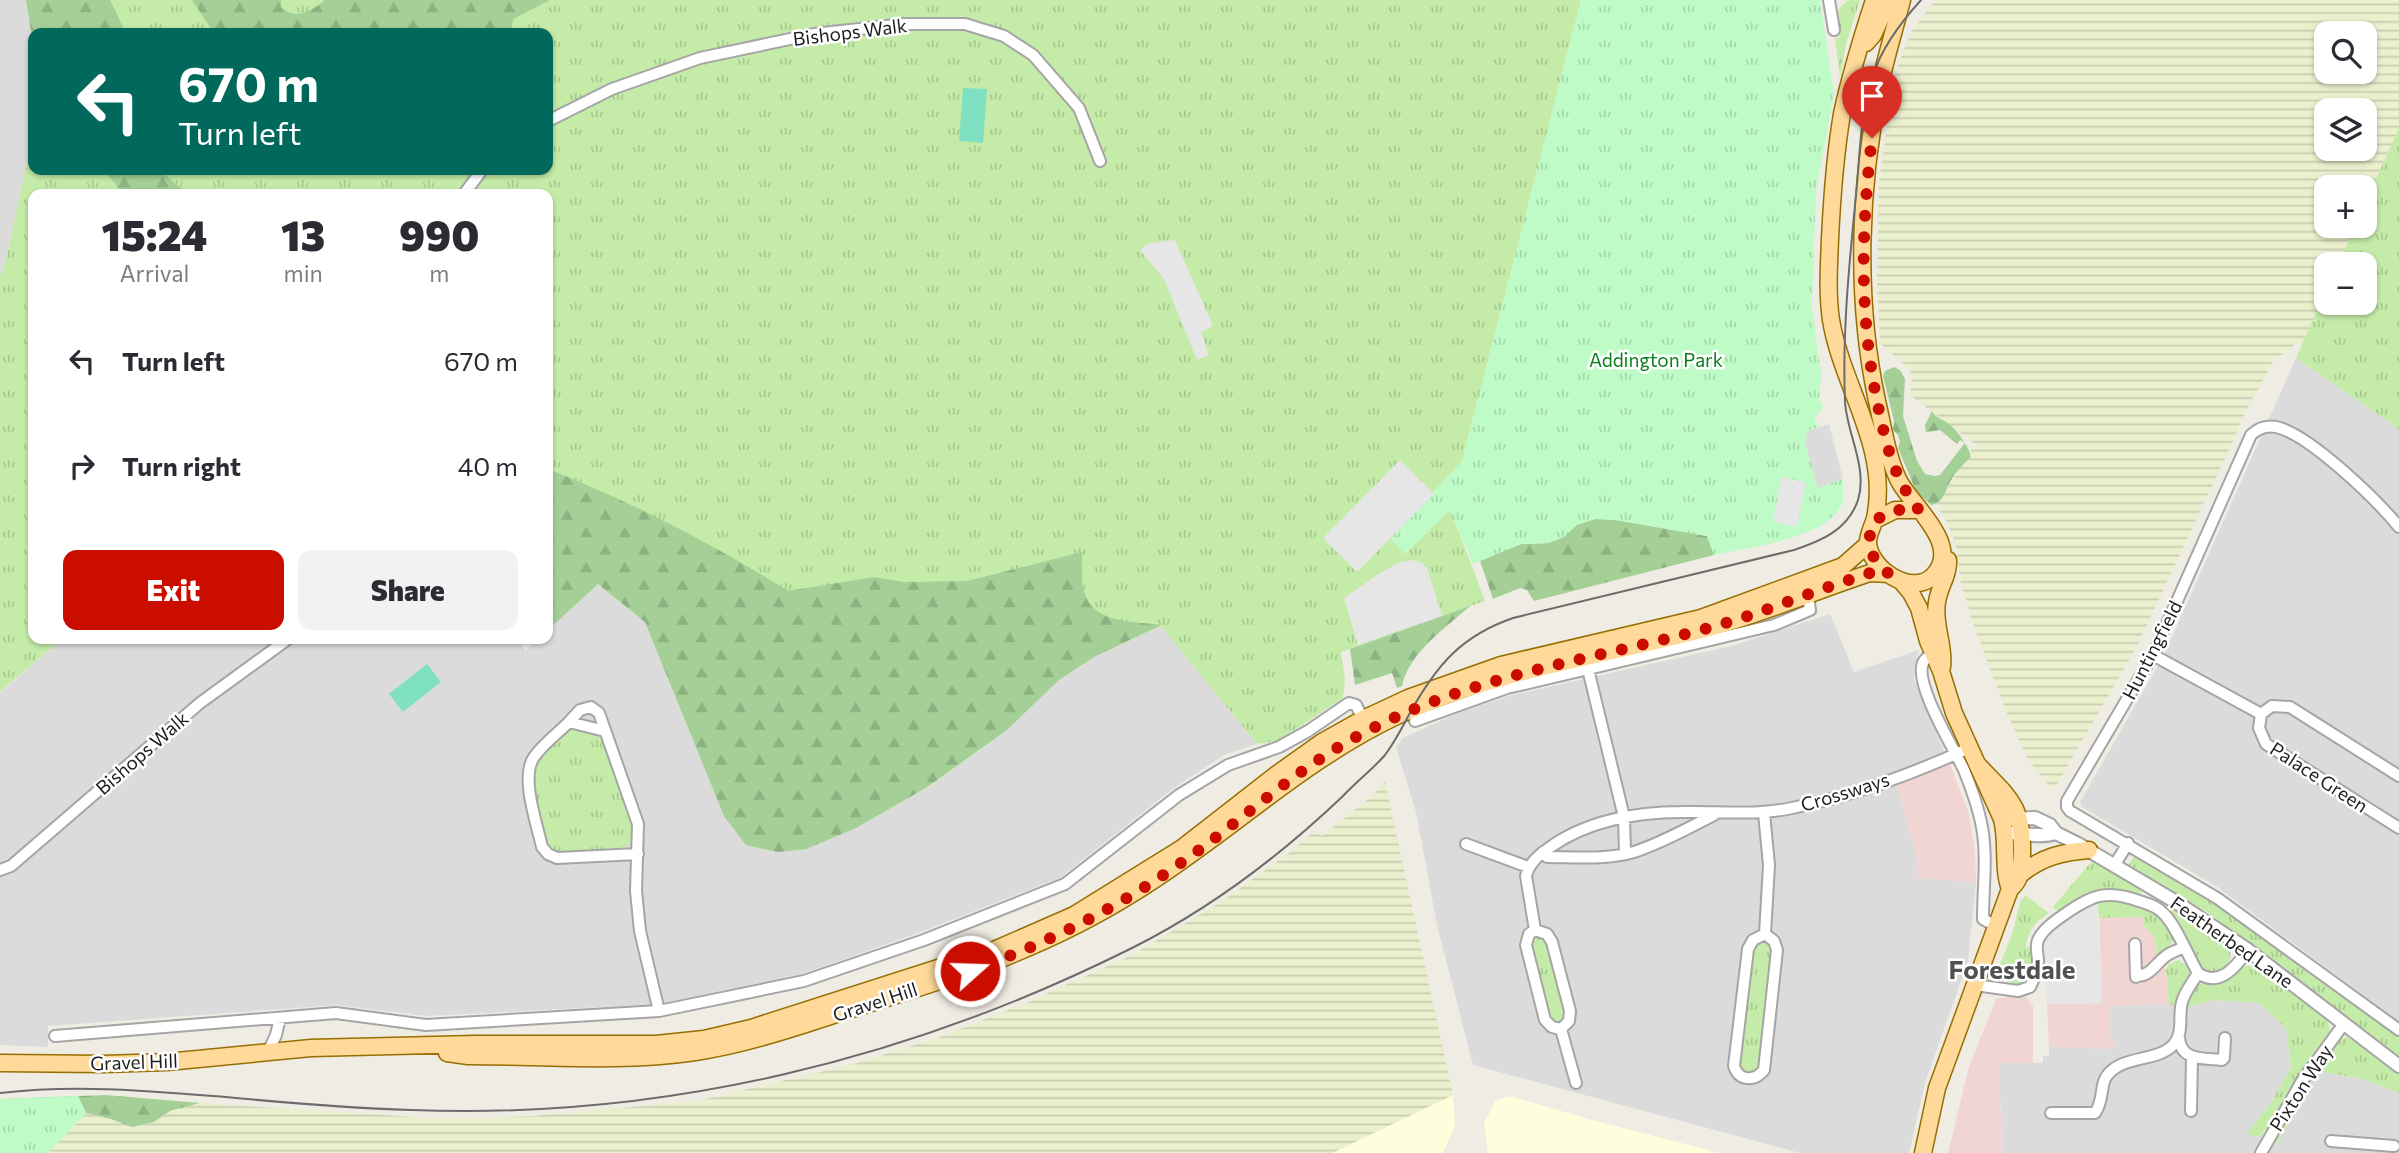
<!DOCTYPE html>
<meta charset="utf-8">
<style>
:root{--surface:#fff;--page:#f2f2f3;--text:#2b2b33;--muted:#7c7c81;--accent:#cb0d00}
body{margin:0;font-family:Commissioner,sans-serif;background:var(--page);color:var(--text);height:100vh;display:flex;flex-direction:column;font-size:26px;white-space:nowrap}
*{box-sizing:border-box;margin:0}
p{font-size:23px;color:var(--muted)}
.icon{flex:none;width:38px;height:38px;fill:none;stroke:currentColor;stroke-width:2;stroke-linecap:round;stroke-linejoin:round}
.map{position:relative;flex:1;overflow:hidden}
.details{position:absolute;left:28px;top:189px;width:525px;height:455px;display:flex;flex-direction:column;background:var(--surface);border-radius:14px;box-shadow:0 2px 5px #0004}
.details>*{flex:none}
.guide{position:absolute;left:28px;top:28px;width:525px;height:147px;border-radius:14px;box-shadow:0 2px 5px #0004;background:#00695c;color:#fff;overflow:hidden}
.fabs{position:absolute;left:2314px;top:21px;display:grid;gap:14px}
.fabs a{display:grid;place-items:center;width:63px;height:63px;border-radius:14px;background:var(--surface);box-shadow:0 2px 5px #0004;font-size:35px}
.pin{position:absolute;display:grid;place-items:center;width:60px;height:60px;color:#fff;margin:-72px -30px;border-radius:50% 50% 50% 0;rotate:-45deg;box-shadow:0 0 7px #0007}
.pin .icon{rotate:45deg}
.me{position:absolute;width:77px;margin:-38px;rotate:70deg;stroke-linejoin:round;filter:drop-shadow(0 0 5px #0008)}
.turn{display:flex;align-items:center;gap:24px;height:147px;padding:0 35px;font-size:32px}
.turn .icon{width:91px;height:91px;stroke-width:2.5}
.turn b{display:block;font-size:49px;line-height:60px}
.eta{display:flex;justify-content:space-evenly;align-items:center;height:119px;text-align:center}
.eta b{font-size:42px;font-weight:800;line-height:49px}
.cta{display:flex;gap:14px;margin-top:auto;padding:14px 35px}
.cta a{flex:1;height:80px;border-radius:14px;background:var(--accent);color:#fff;font-size:28px;font-weight:800;line-height:80px;text-align:center}
.cta a+a{background:var(--page);color:var(--text)}
ul{padding:0;list-style:none}
li{display:flex;align-items:center;gap:21px;height:105px;padding:0 35px}
li div{flex:1}
li b{display:block;font-size:26px}
li em{font-style:normal}
.map>svg:first-child{display:block}
</style>
<div class="map">
<svg width="2399" height="1153" viewBox="0 0 2399 1153">
<defs>
<pattern id="farmland-rules" width="6" height="5" patternUnits="userSpaceOnUse" patternTransform="scale(1.75)"><rect width="6" height="5" fill="#eaefce"/><path d="M0 2.5h6" fill="none" stroke="#c8ccb0"/></pattern>
<pattern id="grass-tufts" width="24" height="20" patternUnits="userSpaceOnUse" patternTransform="scale(1.75)"><rect width="24" height="20" fill="#c4eba7"/><path d="M3 7l-1-3M5 7V3M7 7l1-3M15 17l-1-3M17 17v-4M19 17l1-3" fill="none" stroke="#a8c98f"/></pattern>
<pattern id="forest-firs" width="22" height="20" patternUnits="userSpaceOnUse" patternTransform="scale(1.75)"><rect width="22" height="20" fill="#a4d097"/><path d="M5 1l3.5 6h-7zM16 11l3.5 6h-7z" fill="#8db282"/></pattern>
<pattern id="park-tufts" width="24" height="20" patternUnits="userSpaceOnUse" patternTransform="scale(1.75)"><rect width="24" height="20" fill="#bffbc7"/><path d="M3 7l-1-3M5 7V3M7 7l1-3M15 17l-1-3M17 17v-4M19 17l1-3" fill="none" stroke="#a4d7aa"/></pattern>
</defs>
<rect width="100%" height="100%" fill="#efece3"/>
<!-- residential -->
<path fill="#dcdbdb" d="M0 0H26L33 43V133L7 255 0 277Z
M2296 358 2399 429V1022L2216 886 2082 807 2080 802 2163 657Z
M1829 424 1843 479 1818 489 1805 444 1807 431Z
M598 584 645 622 724 816 928 787 1007 730 1059 680 1094 657 1161 625 1257 744 1224 755 1174 788 1060 878 921 932 802 974 658 1004 426 1016 337 1005 48 1026V1047L0 1045V693L62 639H519L525 651 538 639H548V630Z
M1830 614 1854 672 1919 650 1915 664 1914 679 1950 765 1897 785 1918 860V877L1976 882 1968 961 1925 1083 1909 1153H1800L1473 1065 1437 925 1416 812 1396 747 1403 738 1455 714 1508 696 1735 645Z
M2215 1000 2259 1003 2286 1028 2291 1067 2272 1101 2246 1134 2258 1135 2276 1145 2318 1071 2363 1079 2399 1093V1153H2002L1999 1062 2043 1063V1056H2049V1047L2113 1049 2110 1038 2109 1006 2169 1004 2186 1007Z"/>
<!-- commercial -->
<path fill="#f1d5d2" d="M1950 765 1968 811 1975 850 1976 882 1918 878V860L1897 785Z
M2143 916V924L2156 940 2157 959 2166 969 2169 1004 2109 1006 2110 1038H2115L2114 1049 2049 1047 2047 1004 2102 1003 2099 918Z
M2024 995 2033 1006V1063H1999L2002 1153H1948L1969 1067 1996 999Z"/>
<!-- education -->
<path fill="#fdffdc" d="M1453 1095 1455 1126 1443 1153H1332Z
M1509 1096 1592 1120 1720 1153H1488L1484 1124 1495 1101Z"/>
<!-- farmland -->
<path fill="url(#farmland-rules)" fill-rule="evenodd" d="M1936 0H2399V128L2364 205V187H2326V226H2355L2338 264H2326V291L2303 343 2295 344 2288 351 2275 358 2242 418 2235 437 2136 648 2053 791 2028 760 2005 708 1974 626 1960 580 1957 550 1952 534 1945 518 1936 506 1975 444 1910 395 1912 375 1908 368 1880 343 1877 274 1879 182 1895 73 1911 32ZM2326 33H2364V72H2326ZM2326 110H2364V149H2326Z
M1385 782 1453 1095 1332 1153H48L86 1113 111 1119 132 1127 154 1122 170 1111 200 1103 446 1119 533 1116 697 1101 850 1065 937 1038 1024 1004 1132 955 1221 902 1292 851 1315 830 1322 836 1372 796Z"/>
<!-- grass -->
<path fill="url(#grass-tufts)" d="M26 0H1581L1462 461 1391 539 1405 554 1450 509 1485 601 1341 652 1345 679 1343 698 1278 741 1257 744 1161 626 1094 657 1059 680 1007 730 928 787 856 828 806 849 778 852 746 845 724 816 645 622 598 584 548 630V194H33V639H62L0 692V277L7 255 33 133V170H548V33H33V43Z
M1850 0H1860L1846 44 1840 78 1835 38 1839 37C1838 20 1833 8 1850 0Z
M2399 128V429L2296 358 2326 291V303H2364V264H2338L2355 226H2364V205Z
M576 728C585 731 596 732 601 740 614 756 634 821 633 841L620 850 557 853 546 845 532 778C535 761 558 730 576 728Z
M2135 854 2216 902 2399 1038V1056L2207 912 2129 865Z
M2092 861 2143 890 2140 895C2104 885 2090 891 2060 913L2053 907Z
M2025 895 2049 913C2035 922 2028 930 2026 947L2032 948C2034 965 2034 977 2017 985L2000 979 1997 971 2012 935 2020 902Z
M2119 898C2140 906 2173 913 2173 942L2161 952 2157 959 2156 940 2143 924V917L2099 918 2097 901Z
M2172 908 2228 945C2237 966 2219 978 2201 970L2169 911Z
M1537 934 1545 936 1566 1006 1564 1022 1556 1024C1543 1010 1537 968 1532 948L1531 941Z
M1762 940 1770 942 1773 951 1759 1065 1754 1072 1749 1073 1740 1068 1739 1064 1753 952 1758 942Z
M2179 960 2187 966 2190 975 2181 991 2176 1006 2169 1004 2166 969 2169 964Z
M2246 966H2253L2261 969 2328 1021 2330 1031 2315 1050 2261 1137 2246 1134 2272 1101 2291 1067 2286 1028 2259 1003 2215 1000 2186 1007C2197 970 2199 991 2222 981 2231 978 2237 970 2246 966Z
M2347 1037 2399 1073V1093L2363 1079 2318 1071 2276 1145 2273 1143C2285 1120 2323 1042 2347 1037Z"/>
<!-- forest -->
<path fill="url(#forest-firs)" d="M26 0H110L126 33H33V43Z
M192 0H281V7C297 21 311 11 325 0H550L513 19 511 33H214Z
M104 170H160L187 194H120L117 186Z
M1894 367 1900 370 1905 379 1903 416 1917 461 1925 474 1935 476 1940 475 1965 443 1960 440 1957 444 1940 430 1926 432 1925 425 1932 411C1935 418 1943 419 1949 424 1958 431 1969 447 1971 457 1964 463 1953 475 1949 484 1944 494 1943 503 1931 505L1916 491 1898 448 1900 442 1898 435 1893 430 1894 421 1883 376 1885 371Z
M548 469C631 502 712 543 788 591L874 577 903 582 967 581 1082 552C1082 564 1081 580 1084 592 1093 624 1134 621 1161 625L1094 657 1059 680 1007 730 927 787 856 828 806 849 778 852 746 845 724 816 645 622 598 584 548 630Z
M1595 519 1616 520 1707 536 1714 555 1534 601 1527 590 1520 588 1493 599 1480 561 1521 544 1548 543 1564 537 1576 525Z
M1470 606C1446 628 1409 652 1402 686L1397 688 1392 673 1355 685 1350 649Z
M106 1095 200 1103 170 1111 154 1122 132 1127 111 1119 86 1113 81 1103 0 1153V1099Z"/>
<!-- park -->
<path fill="url(#park-tufts)" d="M1581 0H1820L1834 94 1816 190 1812 308 1821 374 1819 400 1823 406 1820 413 1814 416 1818 427 1807 431 1805 444 1818 488 1843 479C1843 485 1844 494 1843 501 1831 539 1748 547 1714 555L1707 536 1616 520 1595 519 1577 525 1564 537 1548 543 1521 544 1473 564 1450 510 1405 554 1391 539 1462 461Z
M78 1096 86 1113 48 1153H0V1099Z"/>
<!-- pitch -->
<path fill="#7fe1c1" d="M963 88 987 89 983 143 959 141Z
M427 664 441 682 403 712 389 694Z"/>
<!-- parking -->
<path fill="#e6e6e6" d="M1175 240 1213 326 1201 332 1209 355 1197 360 1164 279 1140 250 1149 243Z
M1400 460 1434 494 1357 572 1323 538Z
M1781 477 1806 482 1797 527 1773 522Z
M1412 560 1421 562 1427 568 1442 616 1358 645 1344 598 1380 573 1400 562Z
M2097 901 2102 1003 2047 1004 2042 946 2045 939 2053 929 2066 919Z"/>
<g fill="none" stroke-linecap="round" stroke-linejoin="round">
<!-- minor casing -->
<g stroke="#a5a5a5" stroke-width="14">
<path id="minor" d="M1829 0 1834 30
M548 121 612 89 700 58 814 34 904 24H965L1004 36 1033 55 1079 108 1100 161
M464 194 482 170
M2399 527C2377 500 2309 434 2276 427 2266 425 2258 428 2251 435L2153 655 2067 801V807L2070 811 2217 898 2399 1030
M1932 654C1929 656 1926 658 1924 661 1911 680 1955 750 1964 770 1971 787 1977 804 1981 822 1988 854 1983 886 1983 919L1996 926
M2153 655 2261 714
M1588 669 1624 817 1625 854
M1415 721 1507 688 1774 625 1810 610 1808 596
M569 722 580 710 591 707 599 713 638 824 636 891 640 931 659 1011
M605 731 569 722C558 733 543 744 534 757 520 777 537 824 542 847L548 854 557 858 638 854
M2399 776 2290 707 2272 706 2261 714 2259 728 2266 744 2399 828
M1764 813 1769 865 1765 934 1753 940 1748 949 1734 1066C1739 1081 1754 1082 1764 1070L1777 950 1774 941 1765 934
M1466 844 1528 867
M1543 852 1547 857C1575 857 1607 860 1634 852 1662 843 1688 828 1714 815
M2114 866 2128 843
M0 870 11 866 200 703 288 639
M1535 930 1547 934 1552 942 1570 1011 1569 1021 1561 1029 1552 1027 1545 1020 1526 945 1529 934 1535 930 1526 876C1529 863 1539 855 1549 848 1586 821 1636 812 1681 812 1720 811 1754 816 1792 808 1851 796 1915 773 1969 748
M2135 944 2136 977
M2136 976C2151 976 2155 964 2166 956 2171 952 2177 950 2183 948
M1975 985 2018 991 2030 987C2034 979 2037 971 2038 961 2038 954 2035 947 2038 940 2043 929 2055 921 2065 914 2092 895 2107 889 2139 901 2148 904 2157 906 2163 913 2176 925 2188 956 2198 973 2219 988 2236 967 2248 950
M1561 1029 1576 1083
M55 1036 336 1013 426 1025 659 1011 804 981 924 940 1065 884 1179 795 1228 765 1279 747 1308 731 1349 703 1356 705 1363 719
M2179 1038C2181 1061 2203 1058 2222 1060L2224 1058 2225 1038
M268 1052 276 1035 280 1018
M2191 1111 2192 1057
M2051 1113H2095C2104 1100 2100 1087 2106 1077 2121 1054 2158 1063 2174 1044 2184 1032 2178 1016 2182 1002 2185 991 2193 982 2198 973
M2331 1141 2394 1146
M2261 1153 2302 1081 2343 1025"/>
</g>
<!-- tertiary casing -->
<g stroke="#a5a5a5" stroke-width="16">
<path id="tertiary" d="M2012 819 2035 818 2050 825 2056 833 2078 844 2176 902 2248 950 2399 1066
M2006 833C2022 833 2040 838 2056 833"/>
</g>
<!-- primary casing -->
<g stroke="#976e00" stroke-width="19">
<path id="primary" d="M1874 0C1862 37 1850 76 1842 114 1835 155 1832 197 1830 239 1829 265 1827 293 1831 320 1842 387 1890 448 1875 518 1873 526 1868 534 1868 542 1869 569 1912 597 1933 576 1964 545 1910 505 1898 479 1887 455 1883 427 1877 401 1855 298 1859 187 1880 85 1886 56 1895 28 1902 0
M1866 43 1873 35 1889 0
M1875 520 1895 510H1919
M1901 581 1911 593 1919 608 1928 641 1941 671 1954 713 2002 819C2008 842 2002 868 2010 889
M1942 667C1945 645 1933 625 1937 602 1939 587 1949 575 1948 560
M2021 874C2042 857 2062 852 2089 850
M447 1053 468 1056C543 1056 621 1063 695 1052 748 1044 799 1026 849 1010 952 978 1043 950 1135 892 1226 836 1302 760 1399 715 1496 670 1603 656 1705 629 1762 614 1815 591 1870 573L1889 574
M0 1063 104 1064 167 1062 311 1048 475 1044H656L704 1039 751 1028 994 950 1074 915 1182 848 1277 774 1322 742 1363 719 1408 698 1501 665 1701 618 1843 566 1868 544
M1923 1153 1937 1088 2010 889C2021 880 2022 869 2022 854 2023 804 2009 798 1977 764"/>
</g>
<!-- minor -->
<use href="#minor" stroke="#fff" stroke-width="10"/>
<!-- tertiary -->
<use href="#tertiary" stroke="#fff" stroke-width="12"/>
<!-- primary -->
<use href="#primary" stroke="#fed999" stroke-width="16"/>
<!-- tram -->
<path stroke="#6c6c6c" stroke-width="2" d="M0 1093C76 1084 151 1091 226 1097 288 1103 349 1108 411 1110 663 1120 908 1060 1132 948 1210 909 1280 856 1343 796 1356 782 1373 769 1385 755 1395 742 1403 726 1411 711 1437 665 1461 636 1513 618L1794 550C1821 541 1848 530 1858 500 1868 468 1847 434 1845 402 1842 330 1850 256 1857 185 1860 149 1861 110 1873 75 1882 47 1902 21 1921 0"/>
</g>
<g fill="none" stroke-linecap="round" stroke-linejoin="round">
<!-- route -->
<path stroke="#cb0d00" stroke-width="12" stroke-dasharray="0 21.6" d="M970 971C1054 941 1131 901 1203 847 1258 806 1309 760 1371 729 1479 674 1590 660 1705 629 1761 614 1815 590 1870 573L1889 574C1869 555 1864 546 1875 520L1895 510H1919C1894 479 1886 444 1878 406 1859 316 1861 230 1872 138"/>
</g>
<g text-anchor="middle" stroke-width="5" stroke-linejoin="round" paint-order="stroke">
<!-- street labels -->
<g font-size="19" fill="#1e1e1e" stroke="#fff">
<text transform="translate(850 32) rotate(-7)" y="7">Bishops Walk</text>
<text transform="translate(2152 650) rotate(-63)" y="7">Huntingfield</text>
<text transform="translate(142 753) rotate(-41)" y="7">Bishops Walk</text>
<text transform="translate(2319 777) rotate(33)" y="7">Palace Green</text>
<text transform="translate(1845 792) rotate(-17)" y="7">Crossways</text>
<text transform="translate(2232 942) rotate(35)" y="7">Featherbed Lane</text>
<text transform="translate(875 1002) rotate(-18)" y="7">Gravel Hill</text>
<text transform="translate(134 1062) rotate(-2)" y="7">Gravel Hill</text>
<text transform="translate(2301 1088) rotate(-57)" y="7">Pixton Way</text>
</g>
<!-- park labels -->
<g font-size="19" fill="#087f1a" stroke="#fff">
<text x="1656" y="367">Addington Park</text>
</g>
<!-- district labels -->
<g font-size="26" font-weight="bold" fill="#515151" stroke="#fff">
<text x="2012" y="979">Forestdale</text>
</g>
</g>
</svg>
<div class="fabs">
<a><svg class="icon" aria-label="search" viewBox="0 0 24 24"><circle cx="10" cy="10" r="6"/><path d="M15 15l6 6"/></svg></a>
<a><svg class="icon" aria-label="layers" viewBox="0 0 24 24"><path d="M12 4l9 5-9 5-9-5zM3 14l9 5 9-5"/></svg></a>
<a>+</a>
<a>−</a>
</div>
<div class="pin" style="left:1872px;top:138px;background:#d93025"><svg class="icon" aria-label="arrive" viewBox="0 0 24 24"><path d="M6 21V4h12l-3 4 3 4H6"/></svg></div>
<svg class="me" style="left:970px;top:971px" viewBox="-20 -20 40 40"><circle r="17" fill="#cb0d00" stroke="#fff" stroke-width="3"/><path d="M0-11L8 9 0 5-8 9z" fill="#fff"/></svg>
<div class="guide">
<div class="turn"><svg class="icon" aria-label="left" viewBox="0 0 24 24"><path d="M17 20v-9H6M10 6l-5 5 5 5"/></svg><div><b>670 m</b>Turn left</div></div>
</div>
<section class="details">
<div class="eta">
<div><b>15:24</b><p>Arrival</p></div>
<div><b>13</b><p>min</p></div>
<div><b>990</b><p>m</p></div>
</div>
<ul>
<li><svg class="icon" aria-label="left" viewBox="0 0 24 24"><path d="M17 20v-9H6M10 6l-5 5 5 5"/></svg><div><b>Turn left</b></div><em>670 m</em></li>
<li><svg class="icon" aria-label="right" viewBox="0 0 24 24"><path d="M7 20v-9h11M14 6l5 5-5 5"/></svg><div><b>Turn right</b></div><em>40 m</em></li>
</ul>
<div class="cta"><a>Exit</a><a>Share</a></div>
</section>
</div>
